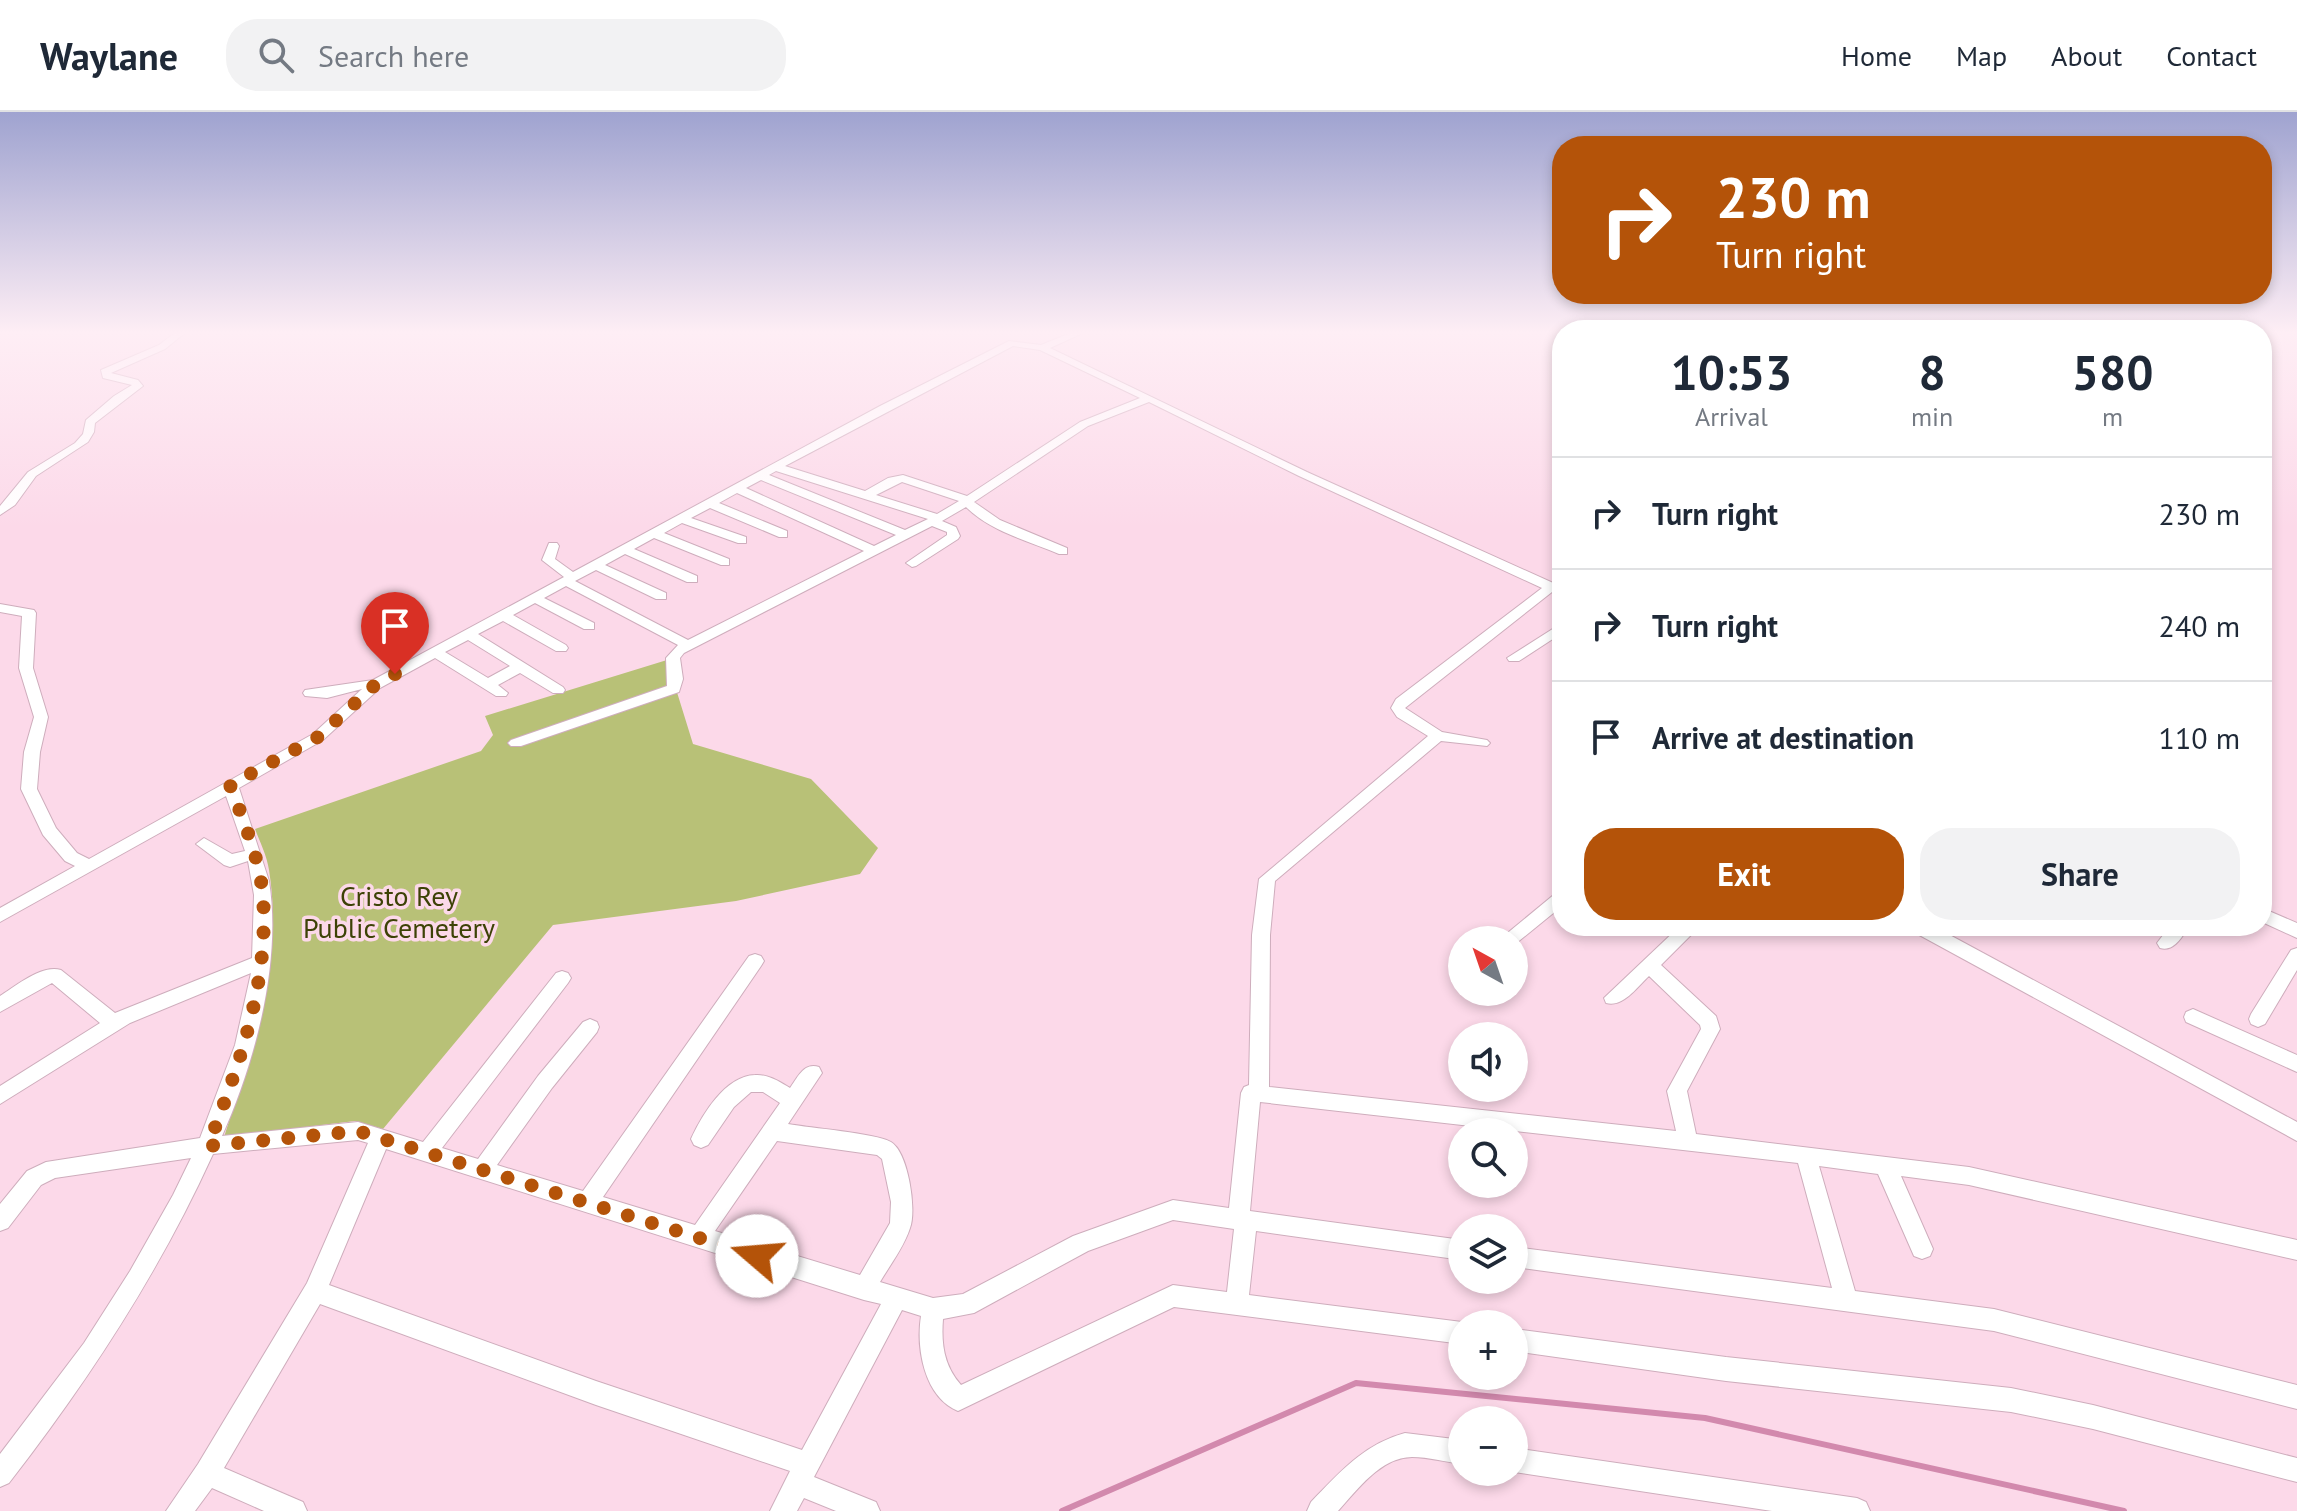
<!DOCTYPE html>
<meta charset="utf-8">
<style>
:root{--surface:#fff;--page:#f2f2f3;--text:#1f2937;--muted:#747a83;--line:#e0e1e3;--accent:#b45309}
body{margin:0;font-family:"PT Sans",sans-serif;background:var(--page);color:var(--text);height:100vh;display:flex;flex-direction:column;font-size:30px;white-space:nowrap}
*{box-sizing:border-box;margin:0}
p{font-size:26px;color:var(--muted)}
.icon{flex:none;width:44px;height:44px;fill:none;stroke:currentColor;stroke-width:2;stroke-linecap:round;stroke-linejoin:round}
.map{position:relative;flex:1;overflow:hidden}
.side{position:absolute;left:1552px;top:208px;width:720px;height:616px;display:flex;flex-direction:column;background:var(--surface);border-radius:32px;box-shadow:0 4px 12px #0003}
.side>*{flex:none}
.hud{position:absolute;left:1552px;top:24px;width:720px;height:168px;border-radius:32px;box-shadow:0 4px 12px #0003;background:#b45309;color:#fff;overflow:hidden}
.needle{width:52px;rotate:320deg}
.buttons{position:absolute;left:1448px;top:814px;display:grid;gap:16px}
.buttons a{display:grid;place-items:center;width:80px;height:80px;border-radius:50%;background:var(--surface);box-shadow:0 4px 12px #0003;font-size:40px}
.pin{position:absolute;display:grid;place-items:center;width:68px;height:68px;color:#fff;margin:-82px -34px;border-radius:50% 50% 50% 0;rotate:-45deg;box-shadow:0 0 8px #0007}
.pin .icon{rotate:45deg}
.me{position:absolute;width:88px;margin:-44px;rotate:288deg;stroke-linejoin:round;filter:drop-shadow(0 0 6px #0008)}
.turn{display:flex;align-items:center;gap:28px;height:168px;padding:0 32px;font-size:36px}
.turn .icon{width:104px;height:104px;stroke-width:2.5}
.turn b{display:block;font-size:56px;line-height:68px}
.eta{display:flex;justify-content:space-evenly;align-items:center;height:136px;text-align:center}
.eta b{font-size:48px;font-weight:700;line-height:56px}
.cta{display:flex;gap:16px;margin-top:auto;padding:16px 32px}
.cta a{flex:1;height:92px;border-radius:32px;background:var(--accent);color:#fff;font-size:32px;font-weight:700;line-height:92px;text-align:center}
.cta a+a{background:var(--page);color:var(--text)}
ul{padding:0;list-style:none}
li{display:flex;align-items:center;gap:24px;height:112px;padding:0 32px;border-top:2px solid var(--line)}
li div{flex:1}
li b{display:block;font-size:30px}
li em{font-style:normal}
header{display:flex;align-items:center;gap:48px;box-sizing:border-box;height:112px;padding:0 40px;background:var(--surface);border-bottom:2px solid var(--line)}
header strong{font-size:38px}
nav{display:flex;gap:44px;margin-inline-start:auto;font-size:28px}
.search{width:560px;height:72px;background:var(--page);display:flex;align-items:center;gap:20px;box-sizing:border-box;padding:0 28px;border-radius:32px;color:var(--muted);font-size:30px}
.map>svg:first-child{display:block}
</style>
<header>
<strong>Waylane</strong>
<div class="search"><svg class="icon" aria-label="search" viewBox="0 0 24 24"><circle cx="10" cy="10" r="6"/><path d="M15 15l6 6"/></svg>Search here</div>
<nav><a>Home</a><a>Map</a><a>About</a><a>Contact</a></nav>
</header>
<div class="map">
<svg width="2297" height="1399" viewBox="0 0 2297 1399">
<rect width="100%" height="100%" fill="#fcd9e9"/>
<!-- green -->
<path fill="#b8c177" d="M667 548 693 632 811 667 878 736 860 762 736 789 553 813 383 1017 355 1009 224 1025C252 939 284 850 269 758 267 744 260 730 255 717L481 639 493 623 485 604Z"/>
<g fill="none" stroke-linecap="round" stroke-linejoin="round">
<!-- stream -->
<path stroke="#d289ad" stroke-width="6" d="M1062 1399 1356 1271 1705 1306 2124 1399"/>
<!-- minor casing -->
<g stroke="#ceadbc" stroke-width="2">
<path id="minor" d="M176 220H186L165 237 111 261 138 268 143 274 95 311 94 320 88 330 36 364 15 393 0 403V394L28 360 75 331 83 322 86 308 114 284 132 273 103 266 101 258 159 233Z
M1073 220H1085L1050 236 1307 360 1562 475V484L1552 480 1405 596 1442 620 1487 628 1490 631 1487 634 1441 629 1275 769 1270 823 1269 975 1676 1019 1667 979 1701 917 1700 913 1649 864C1637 875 1623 896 1606 891L1604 886 1680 814H1700L1661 853 1716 904 1720 917 1687 979 1696 1022 1969 1055 2297 1128V1148L1969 1073 1901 1064 1933 1137 1930 1144 1922 1147 1914 1144 1878 1062 1819 1054 1855 1179 1994 1197 2297 1273V1297L1994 1219 1514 1155V1135L1832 1176 1798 1051 1260 990 1250 1099 1462 1128V1148L1256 1119 1249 1183 1462 1210 1468 1212H1462V1232L1174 1195 958 1299C924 1285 916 1236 921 1204L902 1198 814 1365 876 1390 880 1399H836L804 1386 797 1399H770L790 1359 596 1293 320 1192 224 1356 303 1390 307 1399H264L212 1376 195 1399H166L198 1352 307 1171 368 1031 358 1028 213 1042C159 1161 89 1268 9 1371L0 1375V1342L84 1231 130 1159 173 1083 191 1046 55 1066 41 1073 8 1116 0 1119V1092L27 1059 46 1050 200 1026 235 933 251 861 130 911 0 992V974L100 911 52 871 0 900V884C16 874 42 852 61 858L115 901 252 846 254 783 248 749 230 755 224 753 196 732 204 726 232 742 245 739 226 684 0 810V796L75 754 65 749 43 723 21 677 24 640 34 605 19 556 22 504 0 500V492L34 498 36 501 33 556 48 605 40 640 37 677 56 716 77 741 89 747 313 622 362 577 327 586 305 584 303 581 305 578 373 568 564 465 542 448 549 431H557L559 434 555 447 573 460 880 294 1009 229 1041 233ZM1013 234 1040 238 1140 286 1080 310 967 384 903 363 888 366 865 379 785 354ZM1149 290 1299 364 1542 476 1396 587 1391 596 1397 605 1428 624 1259 767 1252 823 1249 973 1244 975 1241 981 1229 1096 1173 1088 1073 1124 963 1182 933 1186 880 1170C890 1153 904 1135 910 1116 917 1098 908 1040 891 1030 875 1021 810 1016 788 1012L822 961 819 955C804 950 798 965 790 976 780 970 768 962 755 963 725 964 702 1003 691 1027L694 1033 701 1036 708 1033 734 995 751 980H763L780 991 695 1113 603 1085 761 854 764 849 761 844 755 842 749 844 583 1079 497 1053 552 976 597 920 599 915 597 910 590 907 583 910 538 964 478 1047 442 1036 568 871 571 866 568 861 562 859 556 861 423 1030 358 1010 222 1024C255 951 282 849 269 769L239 676 323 628 380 576 435 546 496 584H506L508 581 498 573 520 561 553 581H563L565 578 563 575 478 522 503 509 556 539H566L568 536 566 533 513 503 535 491 584 517H594V511L544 486 566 474 678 533 666 546 667 574 511 628 508 631 511 634H521L679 580 683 567 680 546 684 541 932 414 947 420V423L906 451 912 455 916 454 958 427 960 424 956 415 942 409 966 395C990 419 1028 429 1059 442H1067V436L1000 408 974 390 1088 314ZM776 359 928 407 905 418 769 363ZM761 368 896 423 874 434 746 376ZM902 370 959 389 937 402 876 383ZM737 381 864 439 688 528 575 469 596 458 656 487H666V481L605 453 625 442 687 470H697V464L634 437 654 426 721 453H729V447L664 421 682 411 738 431H746V425L691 406 710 396 779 425H787V419L719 391ZM468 528 510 554 488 566 445 540ZM777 1029 877 1043 882 1047 891 1090 890 1111 860 1163 715 1119ZM386 1037 864 1188 881 1192 802 1338 596 1269 329 1173ZM1173 1108 1234 1117 1227 1180 1173 1173 961 1273C944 1254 941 1232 943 1207L974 1201 1088 1139Z
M1562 511V521L1519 549H1509L1507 546Z
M1562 779V794L1514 833V828H1499L1556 781Z
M2262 796 2297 811V826L2262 810Z
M1909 814H1933L2297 1010V1029L1912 819Z
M2170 814H2189C2182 825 2174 840 2160 836L2157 831Z
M2297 836V858L2265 912 2258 915 2251 912 2249 907 2251 902 2291 838Z
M2193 897 2297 943V960L2186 910 2184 905 2186 900Z
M1514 1217 1726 1245 2011 1276 2093 1293 2297 1346V1370L2093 1317 2011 1300 1726 1269 1514 1239Z
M1405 1321 1462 1328V1352C1445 1350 1429 1345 1412 1345 1381 1345 1357 1378 1338 1399H1307L1311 1390C1339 1361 1364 1332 1405 1321Z
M1514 1336 1857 1386 1866 1390 1870 1399H1772L1514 1360Z"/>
</g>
<!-- minor -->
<use href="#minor" fill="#fff" fill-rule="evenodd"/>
</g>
<!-- sky -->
<linearGradient id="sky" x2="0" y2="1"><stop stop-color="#9fa3d0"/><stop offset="0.53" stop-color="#feeef5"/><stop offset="1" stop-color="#feeef5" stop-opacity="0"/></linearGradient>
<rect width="2297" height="416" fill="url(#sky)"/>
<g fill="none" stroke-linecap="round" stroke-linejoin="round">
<!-- route -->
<path stroke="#b45309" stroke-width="14" stroke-dasharray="0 25.2" d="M395 562 375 573 318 625 230 673C243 708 260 747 263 785 269 872 239 953 208 1034L358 1019 757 1144"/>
</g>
<g text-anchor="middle" stroke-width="7" stroke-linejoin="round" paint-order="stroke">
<!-- park labels -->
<g font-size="28" fill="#3d4206" stroke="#fcd9e9">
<text x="399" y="794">Cristo Rey<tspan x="399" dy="32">Public Cemetery</tspan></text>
</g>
</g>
</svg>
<div class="buttons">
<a><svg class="needle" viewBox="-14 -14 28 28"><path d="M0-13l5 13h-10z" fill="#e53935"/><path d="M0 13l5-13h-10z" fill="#747a83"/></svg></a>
<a><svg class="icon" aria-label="sound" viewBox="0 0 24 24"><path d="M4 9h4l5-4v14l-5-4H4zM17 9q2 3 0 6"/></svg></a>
<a><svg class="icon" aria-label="search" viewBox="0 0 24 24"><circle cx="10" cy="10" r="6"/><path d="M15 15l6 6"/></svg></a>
<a><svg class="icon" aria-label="layers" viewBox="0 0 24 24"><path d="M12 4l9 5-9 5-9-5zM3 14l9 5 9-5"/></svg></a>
<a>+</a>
<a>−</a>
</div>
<div class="pin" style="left:395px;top:562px;background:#d93025"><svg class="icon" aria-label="arrive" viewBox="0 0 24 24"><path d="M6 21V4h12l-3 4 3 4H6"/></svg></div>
<svg class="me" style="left:757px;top:1144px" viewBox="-20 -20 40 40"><circle r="19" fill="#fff"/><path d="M0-13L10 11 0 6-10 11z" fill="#b45309"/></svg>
<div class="hud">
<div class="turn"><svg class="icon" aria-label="right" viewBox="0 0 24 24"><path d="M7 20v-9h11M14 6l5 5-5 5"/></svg><div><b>230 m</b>Turn right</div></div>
</div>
<section class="side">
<div class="eta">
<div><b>10:53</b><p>Arrival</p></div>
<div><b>8</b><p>min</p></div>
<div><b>580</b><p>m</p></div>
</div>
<ul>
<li><svg class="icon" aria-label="right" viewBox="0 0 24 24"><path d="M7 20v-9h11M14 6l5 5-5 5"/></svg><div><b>Turn right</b></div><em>230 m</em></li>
<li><svg class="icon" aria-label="right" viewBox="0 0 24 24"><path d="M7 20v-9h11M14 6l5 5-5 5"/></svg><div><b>Turn right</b></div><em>240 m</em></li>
<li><svg class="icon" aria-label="arrive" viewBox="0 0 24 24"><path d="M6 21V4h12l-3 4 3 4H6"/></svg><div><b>Arrive at destination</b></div><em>110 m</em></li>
</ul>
<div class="cta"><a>Exit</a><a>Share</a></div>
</section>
</div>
